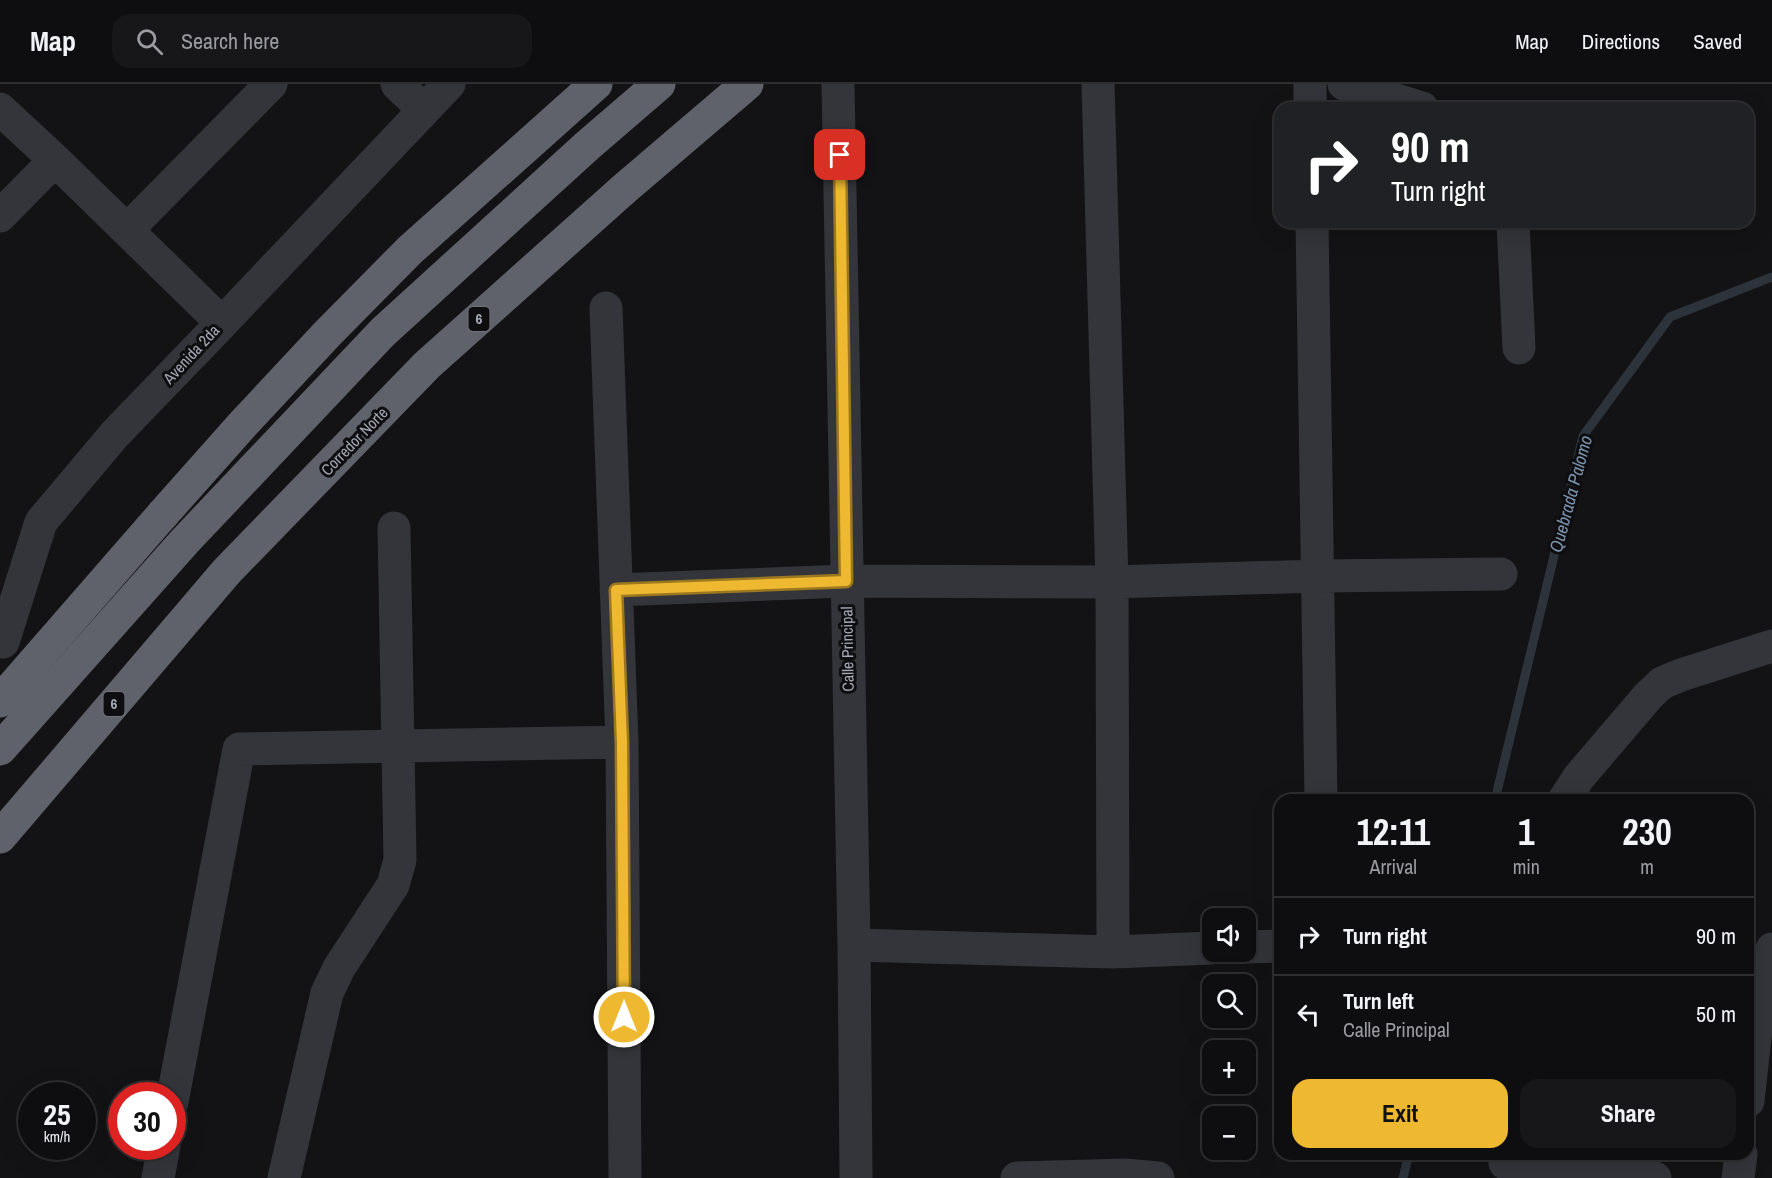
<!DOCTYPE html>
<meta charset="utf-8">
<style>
:root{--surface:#0e0e10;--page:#171719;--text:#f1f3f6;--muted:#9b9c9f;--line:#2e2e30;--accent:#eeb931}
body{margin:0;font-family:"Archivo Narrow",sans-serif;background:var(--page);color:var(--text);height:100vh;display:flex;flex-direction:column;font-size:22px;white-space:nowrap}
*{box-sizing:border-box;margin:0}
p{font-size:20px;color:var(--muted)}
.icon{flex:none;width:33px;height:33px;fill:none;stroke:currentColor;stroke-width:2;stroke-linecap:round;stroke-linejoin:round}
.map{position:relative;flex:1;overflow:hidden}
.panel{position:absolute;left:1274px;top:710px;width:480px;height:366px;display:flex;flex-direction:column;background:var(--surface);border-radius:18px;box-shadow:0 6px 24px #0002,0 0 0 2px var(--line)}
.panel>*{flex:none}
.top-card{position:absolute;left:1274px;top:18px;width:480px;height:126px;border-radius:18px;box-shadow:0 6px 24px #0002,0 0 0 2px var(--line);background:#202124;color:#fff;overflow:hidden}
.fabs{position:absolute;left:1202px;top:824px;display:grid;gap:12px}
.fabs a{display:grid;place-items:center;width:54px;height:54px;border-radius:12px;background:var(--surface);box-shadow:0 6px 24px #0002,0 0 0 2px var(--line);font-size:30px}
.speed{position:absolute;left:18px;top:998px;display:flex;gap:12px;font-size:30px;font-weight:700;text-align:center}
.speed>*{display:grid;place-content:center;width:78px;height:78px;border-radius:50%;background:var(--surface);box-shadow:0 6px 24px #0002,0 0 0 2px var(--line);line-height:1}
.speed small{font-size:15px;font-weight:400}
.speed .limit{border:9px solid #d22;background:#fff;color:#111}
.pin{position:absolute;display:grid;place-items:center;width:51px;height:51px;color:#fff;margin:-26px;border-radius:12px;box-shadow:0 3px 9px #0006}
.me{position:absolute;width:66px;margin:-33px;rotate:0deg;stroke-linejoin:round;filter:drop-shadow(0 0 4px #0008)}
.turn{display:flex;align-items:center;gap:21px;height:126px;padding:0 18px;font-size:27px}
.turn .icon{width:78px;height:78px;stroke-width:2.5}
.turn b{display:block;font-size:42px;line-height:51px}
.eta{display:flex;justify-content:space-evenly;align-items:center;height:102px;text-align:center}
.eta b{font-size:36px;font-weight:800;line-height:42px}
.button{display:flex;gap:12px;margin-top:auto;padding:12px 18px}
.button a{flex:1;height:69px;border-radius:18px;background:var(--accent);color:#111;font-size:24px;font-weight:800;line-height:69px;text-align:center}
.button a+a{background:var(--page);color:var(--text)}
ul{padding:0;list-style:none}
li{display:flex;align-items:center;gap:18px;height:78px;padding:0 18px;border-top:2px solid var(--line)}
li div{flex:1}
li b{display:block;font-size:22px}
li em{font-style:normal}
header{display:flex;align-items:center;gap:36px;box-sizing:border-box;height:84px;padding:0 30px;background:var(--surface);border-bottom:2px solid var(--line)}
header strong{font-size:28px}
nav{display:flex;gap:33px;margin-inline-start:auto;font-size:21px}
.search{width:420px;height:54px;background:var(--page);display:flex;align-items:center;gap:15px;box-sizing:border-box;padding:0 21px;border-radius:18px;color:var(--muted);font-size:22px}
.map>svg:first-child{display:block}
</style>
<header>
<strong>Map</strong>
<div class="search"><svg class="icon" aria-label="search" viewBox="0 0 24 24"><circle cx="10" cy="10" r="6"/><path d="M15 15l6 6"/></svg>Search here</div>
<nav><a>Map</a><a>Directions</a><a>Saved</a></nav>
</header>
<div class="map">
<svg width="1772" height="1094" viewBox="0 0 1772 1094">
<rect width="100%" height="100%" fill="#131315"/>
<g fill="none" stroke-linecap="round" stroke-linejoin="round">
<!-- stream -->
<path stroke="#2c333a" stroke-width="9" d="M1495 716 1583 352 1670 233 1772 193
M1403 1094 1409 1070"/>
<!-- minor -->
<path stroke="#34353a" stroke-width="33" d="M397 0 424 26
M838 0 854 861 856 1094
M1098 0 1112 498 1113 868
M1310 0V24
M1344 0 1422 24
M0 25 55 76 222 239 115 350 41 438 3 558
M0 132 55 76
M1312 138 1321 716
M1513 138 1519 264
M127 146 271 0
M606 224 622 658 625 1094
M222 239 449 0
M616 506 846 497 1112 498 1319 492 1501 490
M1564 716 1579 693 1649 611 1662 599 1681 591 1772 562
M854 861 1113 868 1212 864
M1245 863 1280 862
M1748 1017 1758 926 1772 865
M172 1018 239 665 622 658
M1505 1079 1655 1094
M158 1094 164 1062
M284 1094 327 909 339 884 393 801 400 776 394 444
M1017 1094 1125 1091 1158 1094
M1738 1094 1741 1070"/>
<!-- highway -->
<path stroke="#60626b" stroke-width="33" d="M163 430 243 340 327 250 410 166 596 0
M0 665 185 457 383 248 587 62 659 0
M0 753 227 487 427 281 624 105 747 0"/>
<!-- highway-bridge -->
<path stroke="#60626b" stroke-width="33" d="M0 617 163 430"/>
</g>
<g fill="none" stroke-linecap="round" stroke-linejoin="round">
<!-- route casing -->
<g stroke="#9b7820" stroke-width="15">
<path id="route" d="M624 933 622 658 616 506 846 497 840 71"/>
</g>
<!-- route -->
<use href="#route" stroke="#eeb931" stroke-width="10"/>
</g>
<g text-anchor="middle" stroke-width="6" stroke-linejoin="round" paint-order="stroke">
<!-- shield labels -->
<g fill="#0e0e10" stroke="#787a84" stroke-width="1.5">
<rect x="468.5" y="223" width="21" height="24" rx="4.5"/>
<rect x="103.5" y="608" width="21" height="24" rx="4.5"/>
</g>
<g font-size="15" font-weight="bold" fill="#a5a9b5">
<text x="479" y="240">6</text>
<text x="114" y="625">6</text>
</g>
<!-- street labels -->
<g font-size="16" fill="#a5a9b5" stroke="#0e0e10">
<text transform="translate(191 270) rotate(-47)" y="6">Avenida 2da</text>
<text transform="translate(354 357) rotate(-46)" y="6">Corredor Norte</text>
<text transform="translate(847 565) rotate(-91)" y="6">Calle Principal</text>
</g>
<!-- water labels -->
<g font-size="18" font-style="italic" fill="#7c95b0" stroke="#0e0e10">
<text transform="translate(1571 410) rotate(-75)" y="6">Quebrada Palomo</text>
</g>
</g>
</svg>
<div class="fabs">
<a><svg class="icon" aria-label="sound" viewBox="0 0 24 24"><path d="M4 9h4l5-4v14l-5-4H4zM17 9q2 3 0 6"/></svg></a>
<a><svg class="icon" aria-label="search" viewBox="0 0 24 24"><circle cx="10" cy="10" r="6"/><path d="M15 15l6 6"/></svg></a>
<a>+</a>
<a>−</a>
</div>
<div class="speed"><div>25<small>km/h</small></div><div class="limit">30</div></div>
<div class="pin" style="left:840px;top:71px;background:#d93025"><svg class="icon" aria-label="arrive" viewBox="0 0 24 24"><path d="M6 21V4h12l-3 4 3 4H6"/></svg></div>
<svg class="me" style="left:624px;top:933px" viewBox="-20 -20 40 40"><circle r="17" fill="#eeb931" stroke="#fff" stroke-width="3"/><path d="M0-11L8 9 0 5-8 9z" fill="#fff"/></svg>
<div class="top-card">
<div class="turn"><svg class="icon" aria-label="right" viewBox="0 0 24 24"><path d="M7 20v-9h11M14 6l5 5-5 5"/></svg><div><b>90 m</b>Turn right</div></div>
</div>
<section class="panel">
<div class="eta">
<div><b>12:11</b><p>Arrival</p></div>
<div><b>1</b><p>min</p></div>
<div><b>230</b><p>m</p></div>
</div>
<ul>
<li><svg class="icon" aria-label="right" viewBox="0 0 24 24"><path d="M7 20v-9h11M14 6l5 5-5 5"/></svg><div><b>Turn right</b></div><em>90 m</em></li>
<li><svg class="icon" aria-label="left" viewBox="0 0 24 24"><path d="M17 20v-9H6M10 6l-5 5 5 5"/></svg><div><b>Turn left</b><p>Calle Principal</p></div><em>50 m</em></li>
</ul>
<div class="button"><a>Exit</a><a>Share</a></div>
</section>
</div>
